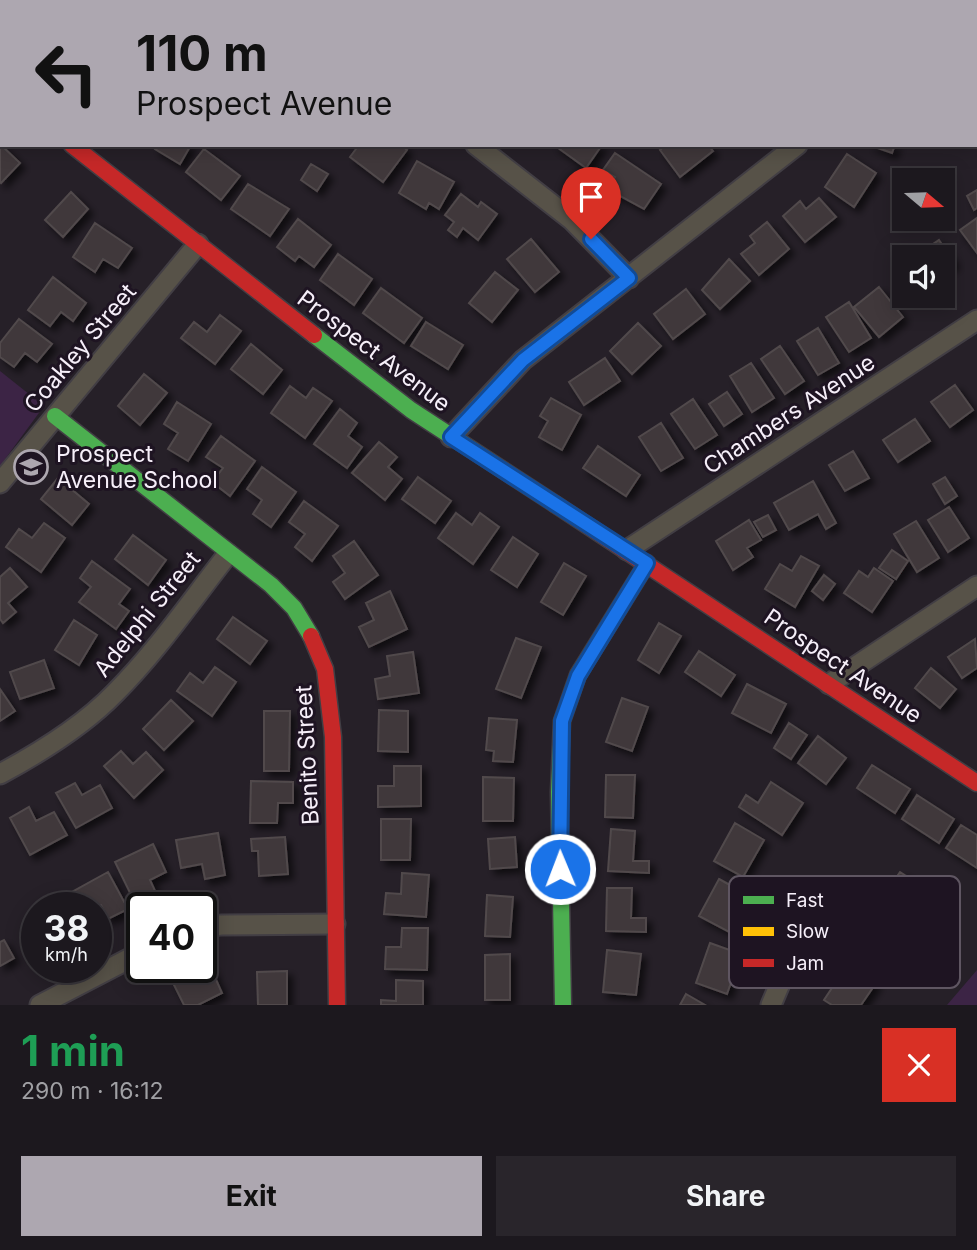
<!DOCTYPE html>
<meta charset="utf-8">
<style>
:root{--surface:#1c181e;--page:#29252b;--text:#f1f3f6;--muted:#a0a0a4;--line:#3a373c;--accent:#ada7b0}
body{margin:0;font-family:Inter,sans-serif;background:var(--page);color:var(--text);height:100vh;display:flex;flex-direction:column;font-size:26px;white-space:nowrap}
*{box-sizing:border-box;margin:0}
p{font-size:23px;color:var(--muted)}
.icon{flex:none;width:38px;height:38px;fill:none;stroke:currentColor;stroke-width:2;stroke-linecap:round;stroke-linejoin:round}
.map{position:relative;height:1005px;overflow:hidden}
.panel{display:flex;flex-direction:column;background:var(--surface);flex:1}
.panel>*{flex:none}
.top-card{position:absolute;left:0px;top:0px;width:978px;height:147px;box-shadow:0 4px 18px #0003,0 0 0 2px var(--line);background:#ada7b0;color:#111;overflow:hidden}
.needle{width:46px;rotate:109deg}
.fabs{position:absolute;left:892px;top:168px;display:grid;gap:14px}
.fabs a{display:grid;place-items:center;width:63px;height:63px;border-radius:0px;background:var(--surface);box-shadow:0 4px 18px #0003,0 0 0 2px var(--line);font-size:35px}
.speed{position:absolute;left:21px;top:892px;display:flex;gap:14px;font-size:35px;font-weight:700;text-align:center}
.speed>*{display:grid;place-content:center;width:91px;height:91px;border-radius:50%;background:var(--surface);box-shadow:0 4px 18px #0003,0 0 0 2px var(--line);line-height:1}
.speed small{font-size:18px;font-weight:400}
.speed .limit{border:4px solid #111;border-radius:10px;background:#fff;color:#111}
.pin{position:absolute;display:grid;place-items:center;width:60px;height:60px;color:#fff;margin:-72px -30px;border-radius:50% 50% 50% 0;rotate:-45deg;box-shadow:0 0 7px #0007}
.pin .icon{rotate:45deg}
.me{position:absolute;width:77px;margin:-38px;rotate:359deg;stroke-linejoin:round;filter:drop-shadow(0 0 5px #0008)}
.turn{display:flex;align-items:center;gap:24px;height:147px;padding:0 21px;font-size:32px}
.turn .icon{width:91px;height:91px;stroke-width:2.5}
.turn b{display:block;font-size:49px;line-height:60px}
.round{display:grid;place-items:center;flex:none;width:74px;height:74px;border-radius:0px;background:var(--page)}
.headline{display:flex;align-items:center;justify-content:space-between;height:119px;padding:0 21px}
h1{font-size:42px;font-weight:700;line-height:52px;color:#1e9e55}
.button{display:flex;gap:14px;margin-top:auto;padding:14px 21px}
.button a{flex:1;height:80px;border-radius:0px;background:var(--accent);color:#111;font-size:28px;font-weight:700;line-height:80px;text-align:center}
.button a+a{background:var(--page);color:var(--text)}
.map>svg:first-child{display:block}
</style>
<div class="map">
<svg width="977" height="1005" viewBox="0 0 977 1005">
<defs>
<filter id="shadow"><feDropShadow dx="5" dy="5" stdDeviation="3.5" flood-color="#0009"/></filter>
</defs>
<rect width="100%" height="100%" fill="#262028"/>
<!-- green -->
<path fill="#3c2445" d="M0 371 44 406 0 466Z
M977 970V1005H947Z"/>
<!-- building -->
<path fill="#3f383b" stroke="#514a4c" stroke-width="2" filter="url(#shadow)" d="M0 144 20 163 1 183 0 182Z
M157 145H191L180 164 155 149Z
M359 145H401L407 150 383 182 350 157Z
M554 145H602L586 168Z
M666 145H708L713 151 680 177 660 150Z
M869 145H895L892 153Z
M204 149 240 176 221 200 186 172Z
M615 153 661 184 644 209 607 189 615 177 603 170Z
M847 154 876 173 854 207 825 187Z
M417 161 454 182 439 209 429 203 426 209 399 193Z
M311 164 328 174 317 191 301 180Z
M248 184 289 209 270 236 231 209Z
M977 190V208L974 210 967 196Z
M71 192 88 209 63 237 45 220Z
M461 194 478 207 481 202 497 214 478 240 463 228 457 237 448 230 454 222 445 215Z
M819 198 836 217 805 242 783 216 800 201 806 209Z
M977 218V253L960 230Z
M298 219 331 245 314 267 299 256 295 261 277 247Z
M767 222 789 249 759 275 741 254 755 243 750 236Z
M95 223 132 248 118 268 103 259 95 272 73 257Z
M531 239 559 272 535 292 507 259Z
M939 240 954 263 943 270V257H914Z
M338 254 372 279 354 305 320 280Z
M729 259 750 281 720 309 702 290Z
M495 272 518 290 492 322 469 303Z
M53 277 86 303 73 321 61 312 50 326 28 310Z
M879 287 903 317 879 337 854 307Z
M381 288 422 318 404 343 363 313Z
M686 289 705 314 673 339 654 314Z
M849 302 871 338 849 352 826 317Z
M220 315 241 331 215 364 181 338 194 322 207 332Z
M19 319 52 344 37 362 25 353 14 367 0 357V343Z
M426 322 463 345 448 369 411 346Z
M638 323 661 346 632 374 610 351Z
M818 328 839 363 818 375 797 341Z
M251 344 282 370 263 394 231 369Z
M780 346 804 381 785 394 761 359Z
M605 358 620 381 584 405 569 382Z
M751 363 774 398 752 412 730 376Z
M144 374 167 393 140 425 118 406Z
M955 385 973 410 950 427 931 402Z
M290 386 306 398 313 388 332 401 305 438 271 413Z
M727 392 742 414 724 426 709 404Z
M551 398 581 415 562 450 539 437 548 421 540 416Z
M693 399 717 435 695 449 671 414Z
M177 402 211 424 188 461 168 449 178 433 164 424Z
M340 409 357 423 348 436 362 447 347 468 314 444Z
M915 419 930 441 898 462 883 440Z
M661 423 683 458 661 471 639 437Z
M221 436 255 461 230 496 212 482 223 468 206 457Z
M379 442 397 457 388 467 402 479 385 500 352 473Z
M598 446 640 475 626 496 583 468Z
M853 451 869 478 845 491 829 465Z
M262 467 296 492 271 527 253 514 262 500 247 489Z
M418 477 451 501 435 523 402 499Z
M945 477 957 496 945 504 933 484Z
M58 478 89 504 72 525 41 499Z
M813 481 836 523 826 529 818 514 789 530 774 503Z
M304 501 338 526 312 561 295 547 305 534 289 522Z
M949 507 969 538 948 552 928 520Z
M456 513 472 525 480 513 499 527 473 564 438 538Z
M768 515 776 530 763 537 754 522Z
M749 520 761 540 747 548 753 557 733 570 716 541Z
M916 521 939 558 917 572 894 534Z
M44 523 65 538 41 572 6 547 19 529 32 538Z
M133 535 166 560 148 585 115 559Z
M513 537 538 554 517 587 491 570Z
M354 541 378 575 345 599 333 582 345 573 333 556Z
M892 550 908 561 896 579 879 568Z
M801 556 819 566 795 607 765 589 780 564 792 571Z
M92 561 130 589 119 604 129 611 116 629 79 602 91 587 80 578Z
M564 563 586 576 563 615 541 602Z
M10 568 27 587 8 603 16 612 3 623 0 619V577Z
M874 568 893 581 872 612 844 593 859 571 868 577Z
M824 575 835 584 823 600 812 591Z
M390 591 407 629 369 647 359 627 374 620 366 603Z
M233 617 267 641 250 664 217 639Z
M74 620 97 635 79 665 55 650Z
M659 623 681 636 659 673 638 660Z
M516 638 541 647 521 698 496 689Z
M975 639 977 668 962 678 948 657Z
M699 651 735 675 721 696 685 672Z
M413 652 419 693 378 699 375 679 390 676 387 656Z
M44 660 54 688 20 699 10 672Z
M215 667 236 682 212 716 177 691 190 673 203 683Z
M931 668 956 689 940 708 915 688Z
M747 684 786 704 771 733 732 713Z
M0 689 15 711 0 721Z
M622 698 648 707 632 751 606 742Z
M171 700 193 721 164 750 143 729Z
M379 710 408 711V752L378 751Z
M264 711H290L289 771H264Z
M489 718 517 720 513 762 493 761 494 751 486 750Z
M789 723 807 735 791 759 774 748Z
M818 736 846 758 826 784 798 763Z
M121 751 133 764 146 752 163 770 134 798 104 766Z
M872 765 910 789 895 813 857 788Z
M394 766H421V806L378 807V786H394Z
M606 775H635L633 818 605 817Z
M483 777 514 778 513 821H483Z
M251 781 293 782V803H278L277 823H250Z
M771 782 803 803 782 835 739 807 746 795 758 803Z
M75 783 82 795 100 785 112 808 76 828 56 793Z
M917 795 954 819 939 843 902 819Z
M29 807 36 821 54 812 67 835 30 855 10 818Z
M381 819H411L410 860H381Z
M735 823 764 840 743 877 714 861Z
M961 825 977 835V868L946 848Z
M611 829 635 831 633 861H649V873L608 871Z
M218 833 225 875 205 879 202 864 181 868 176 840Z
M285 837 288 874 259 876 258 851H252L251 839Z
M515 837 517 867 490 869 488 839Z
M153 844 166 872 150 880 156 893 135 903 115 862Z
M108 872 128 909 108 919 101 905 81 908 72 892Z
M900 872 929 891 905 926 876 907Z
M402 873 429 875 426 917 384 914 386 893 401 894Z
M719 879 750 896 731 933 699 916Z
M607 888H632L631 918H646V932L606 931Z
M487 895 513 897 510 937 485 936Z
M402 928H428L427 970 385 969 386 947H401Z
M4 940 14 958 0 966V942Z
M710 943 741 954 727 994 696 983Z
M607 950 641 954 636 995 603 992Z
M510 954V1000H485V955Z
M848 964 876 983 861 1005H832L824 1000Z
M210 966 222 993 198 1005H184L173 983Z
M287 971V1005H258L257 972Z
M396 980 423 981V1005H381V1000L396 1001Z
M686 994 705 1005H680Z"/>
<g fill="none" stroke-linecap="round" stroke-linejoin="round">
<!-- street casing -->
<g stroke="#423e44" stroke-width="23">
<path id="street" d="M285 0 287 2
M822 0V2
M203 2 204 0
M476 145 572 220 629 278
M451 437 523 360 797 145
M0 483 198 244
M627 550 977 320
M829 684 977 586
M0 774C41 752 83 726 115 693 157 651 191 601 228 554
M201 928 221 925 335 924
M40 1005 142 952
M771 1005 817 896"/>
</g>
<!-- fast casing -->
<g stroke="#423e44" stroke-width="19">
<path id="fast" d="M314 335 411 410 555 504
M55 416 271 585 294 608 311 636
M563 1005 559 792 562 721 578 675 647 563"/>
</g>
<!-- slow casing -->
<g stroke="#423e44" stroke-width="19">
<path id="slow" d="M0 91 2 92"/>
</g>
<!-- jam casing -->
<g stroke="#423e44" stroke-width="19">
<path id="jam" d="M72 145 314 335
M555 504 977 783
M311 636 325 669 333 737 337 1005"/>
</g>
<!-- street -->
<use href="#street" stroke="#575248" stroke-width="19"/>
<!-- fast -->
<use href="#fast" stroke="#4caf50" stroke-width="16"/>
<!-- slow -->
<use href="#slow" stroke="#ffc107" stroke-width="16"/>
<!-- jam -->
<use href="#jam" stroke="#c62828" stroke-width="16"/>
</g>
<g fill="none" stroke-linecap="round" stroke-linejoin="round">
<!-- route casing -->
<g stroke="#114b97" stroke-width="18">
<path id="route" d="M560 869 562 721 578 676 647 563 451 437 523 360 629 278 591 239"/>
</g>
<!-- route -->
<use href="#route" stroke="#1a73e8" stroke-width="12"/>
</g>
<!-- icons -->
<defs>
<g id="school-ring" transform="scale(1.75)"><circle r="9.5" fill="#1e1422" stroke="#ada7b0" stroke-width="1.5"/><path d="M0-5L7-2L0 1L-7-2ZM-4 1L0 2.5L4 1V4Q0 6-4 4Z" fill="#ada7b0"/></g>
</defs>
<g fill-rule="evenodd">
<use href="#school-ring" x="31" y="467"/>
</g>
<g text-anchor="middle" stroke-width="6" stroke-linejoin="round" paint-order="stroke">
<!-- street labels -->
<g font-size="23" fill="#f6eff9" stroke="#1e1422">
<text transform="translate(80 348) rotate(-50)" y="8">Coakley Street</text>
<text transform="translate(374 351) rotate(37)" y="8">Prospect Avenue</text>
<text transform="translate(789 414) rotate(-33)" y="8">Chambers Avenue</text>
<text transform="translate(147 614) rotate(-51)" y="8">Adelphi Street</text>
<text transform="translate(843 666) rotate(34)" y="8">Prospect Avenue</text>
<text transform="translate(307 755) rotate(-93)" y="8">Benito Street</text>
</g>
<!-- poi labels -->
<g font-size="23" fill="#f6eff9" stroke="#1e1422" text-anchor="start">
<text x="56" y="462">Prospect<tspan x="56" dy="26">Avenue School</tspan></text>
</g>
</g>
<!-- legend -->
<rect x="729" y="876" width="231" height="112" rx="10" fill="#1e1422" stroke="#5f5662" stroke-width="2"/>
<rect x="743" y="896" width="31" height="8" fill="#4caf50"/>
<rect x="743" y="927" width="31" height="9" fill="#ffc107"/>
<rect x="743" y="959" width="31" height="8" fill="#c62828"/>
<g font-size="19" fill="#f6eff9">
<text x="786" y="907">Fast</text>
<text x="786" y="938">Slow</text>
<text x="786" y="970">Jam</text>
</g>
</svg>
<div class="fabs">
<a><svg class="needle" viewBox="-14 -14 28 28"><path d="M0-13l5 13h-10z" fill="#e53935"/><path d="M0 13l5-13h-10z" fill="#a0a0a4"/></svg></a>
<a><svg class="icon" aria-label="sound" viewBox="0 0 24 24"><path d="M4 9h4l5-4v14l-5-4H4zM17 9q2 3 0 6"/></svg></a>
</div>
<div class="speed"><div>38<small>km/h</small></div><div class="limit">40</div></div>
<div class="pin" style="left:591px;top:239px;background:#d93025"><svg class="icon" aria-label="arrive" viewBox="0 0 24 24"><path d="M6 21V4h12l-3 4 3 4H6"/></svg></div>
<svg class="me" style="left:560px;top:869px" viewBox="-20 -20 40 40"><circle r="17" fill="#1a73e8" stroke="#fff" stroke-width="3"/><path d="M0-11L8 9 0 5-8 9z" fill="#fff"/></svg>
<div class="top-card">
<div class="turn"><svg class="icon" aria-label="left" viewBox="0 0 24 24"><path d="M17 20v-9H6M10 6l-5 5 5 5"/></svg><div><b>110 m</b>Prospect Avenue</div></div>
</div>
</div>
<section class="panel">
<div class="headline"><div><h1>1 min</h1><p>290 m · 16:12</p></div><a class="round" style="background:#d93025;color:#fff"><svg class="icon" aria-label="close" viewBox="0 0 24 24"><path d="M6 6l12 12M18 6L6 18"/></svg></a></div>
<div class="button"><a>Exit</a><a>Share</a></div>
</section>
